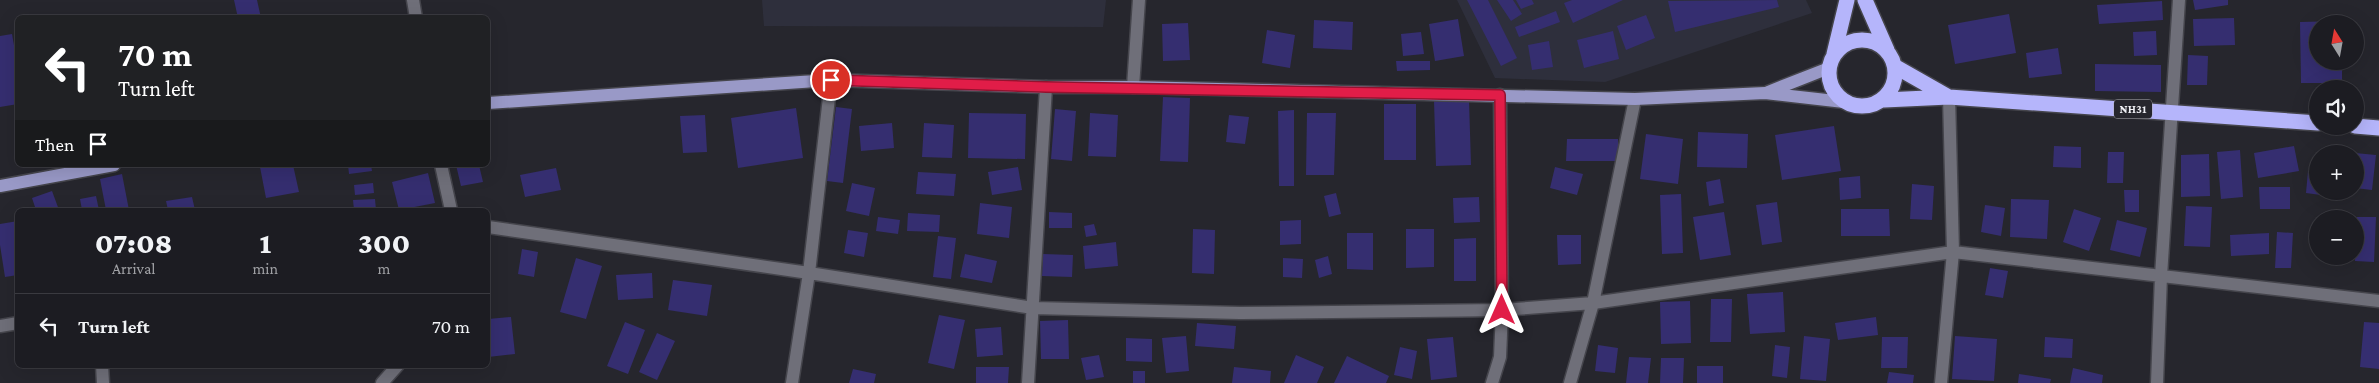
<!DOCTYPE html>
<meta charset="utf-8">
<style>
:root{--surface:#1c1c22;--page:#25252a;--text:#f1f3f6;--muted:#a0a1a5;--line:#3a3a40}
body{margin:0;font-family:"Crimson Pro",serif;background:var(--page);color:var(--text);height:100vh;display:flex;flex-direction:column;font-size:19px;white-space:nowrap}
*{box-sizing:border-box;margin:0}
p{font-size:16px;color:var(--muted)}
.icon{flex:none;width:28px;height:28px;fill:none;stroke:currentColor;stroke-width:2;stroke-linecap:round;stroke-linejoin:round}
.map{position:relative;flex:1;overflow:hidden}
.side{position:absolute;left:15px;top:208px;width:475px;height:160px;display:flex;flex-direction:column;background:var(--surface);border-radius:8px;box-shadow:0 5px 20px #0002,0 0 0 1px var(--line)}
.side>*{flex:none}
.guide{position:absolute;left:15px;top:15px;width:475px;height:152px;border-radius:8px;box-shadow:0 5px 20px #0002,0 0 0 1px var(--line);background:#202124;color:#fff;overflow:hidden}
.needle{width:32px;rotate:349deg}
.tools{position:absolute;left:2309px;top:15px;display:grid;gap:10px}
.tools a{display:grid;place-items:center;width:55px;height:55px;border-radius:50%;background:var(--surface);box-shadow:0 5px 20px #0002,0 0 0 1px var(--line);font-size:25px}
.pin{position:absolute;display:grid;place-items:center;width:42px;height:42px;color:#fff;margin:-21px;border:2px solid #fff;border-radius:50%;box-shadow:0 1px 5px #0007}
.me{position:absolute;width:55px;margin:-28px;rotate:0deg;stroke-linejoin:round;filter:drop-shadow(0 0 4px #0008)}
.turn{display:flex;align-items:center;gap:18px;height:105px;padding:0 20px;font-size:22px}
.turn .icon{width:65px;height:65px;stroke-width:2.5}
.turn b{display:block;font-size:35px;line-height:42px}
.then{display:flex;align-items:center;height:48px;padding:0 20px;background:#0003;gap:10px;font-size:19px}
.eta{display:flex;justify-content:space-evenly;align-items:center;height:85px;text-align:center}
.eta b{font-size:30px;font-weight:800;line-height:35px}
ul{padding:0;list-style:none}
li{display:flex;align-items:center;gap:15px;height:65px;padding:0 20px;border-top:1px solid var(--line)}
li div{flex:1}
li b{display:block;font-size:19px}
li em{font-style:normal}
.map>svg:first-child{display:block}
</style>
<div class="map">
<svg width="2379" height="383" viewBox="0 0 2379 383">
<rect width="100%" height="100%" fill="#26262d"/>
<!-- built -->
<path fill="#2e2f3c" d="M762 0H1106L1103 27 764 26Z
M1457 0H1806L1812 13 1605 82 1495 78Z"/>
<!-- building -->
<path fill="#352e70" d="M234 0H257L261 18H238Z
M1467 0H1488L1517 58 1501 66Z
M1497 0H1513L1522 14 1511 21Z
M1516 0H1532L1534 4 1521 9Z
M1572 0H1623L1573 23 1564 3Z
M1777 0 1779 7 1675 32 1668 1Z
M2193 0H2228V5L2195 10Z
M2162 1 2163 20 2099 24 2097 5Z
M1556 11 1560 22 1519 37 1515 27Z
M2009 14 2016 53 1955 64 1948 25Z
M1646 15 1655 38 1626 50 1617 26Z
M2234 18 2235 45 2194 46 2193 19Z
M1458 19 1464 56 1435 61 1429 24Z
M1314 20 1353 22 1352 50 1313 48Z
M2341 21V24H2318V61H2342V83H2301L2300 22Z
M1188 23 1190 60 1163 61 1162 24Z
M1267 30 1295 35 1290 68 1262 63Z
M1613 31 1619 59 1584 68 1577 40Z
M2156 31 2157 55 2134 56 2133 32Z
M1421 32 1424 54 1403 56 1401 34Z
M12 34 18 68V104L0 107V36Z
M1549 41 1553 67 1532 70 1528 45Z
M2058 48 2062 74 2029 78 2026 53Z
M2188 55 2208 56 2207 85H2187Z
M1396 61H1430V70L1397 71Z
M2095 64 2161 65V92L2095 91Z
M1163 97 1190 98 1188 162 1160 161Z
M1469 100 1471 165 1436 166 1434 101Z
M1384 104H1416V160H1384Z
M836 107 852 109 843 183 827 181Z
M796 108 803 158 738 168 731 118Z
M1055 109 1076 111 1072 161 1051 159Z
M1294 110V186H1279L1278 111Z
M969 113 1026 114 1025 159 968 158Z
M1090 113 1118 115 1116 157 1088 156Z
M1307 113H1336L1334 175H1306Z
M705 115 707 152 683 153 680 116Z
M1229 115 1249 117 1245 144 1226 142Z
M892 123 894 148 861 151 859 126Z
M924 123 954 125 952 158 922 157Z
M1834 126 1841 171 1782 180 1775 135Z
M1698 132 1748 134 1747 168 1697 167Z
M1646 134 1683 139 1678 184 1640 179Z
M1567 139H1618V161H1566Z
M2054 146 2081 147V168L2053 167Z
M2294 146 2299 171 2258 178 2254 153Z
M2240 150 2243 197 2221 199 2217 152Z
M2108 152H2124L2123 183H2107Z
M2355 153 2376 155 2372 190 2355 188Z
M2209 154 2210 196 2181 197V155Z
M271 165H293L299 192 266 198 260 167Z
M348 165H371L372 171 349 174Z
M456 165H479L483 182 461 186Z
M1018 167 1022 190 992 195 988 172Z
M1555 167 1583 174 1577 195 1550 188Z
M556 168 561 190 525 197 520 175Z
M2308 171 2318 172V191H2328V196L2306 193Z
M918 172 956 174 954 196 916 194Z
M428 173 435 203 399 210 392 182Z
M122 174 129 210H106L100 179Z
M1860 176 1861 198 1840 200 1839 178Z
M1720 179 1724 203 1709 206 1706 182Z
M373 183 374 193 355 195 354 185Z
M852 183 875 188 869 216 846 211Z
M1912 184 1934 186 1932 220 1910 219Z
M2259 187H2290V209H2260Z
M2124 190H2139V212H2125Z
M52 191 59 210H36L32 198Z
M1336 193 1341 214 1329 217 1324 196Z
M1681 194 1683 253 1662 254 1660 195Z
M96 196 99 210H82L80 199Z
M192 197 195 210H168L166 201Z
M1479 197 1480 222 1454 223 1453 198Z
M375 199 376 210H354L353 200Z
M2011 199 2049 200 2047 239 2010 237Z
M1777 202 1782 242 1762 245 1756 205Z
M980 203 1012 207 1009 238 977 234Z
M1985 205 2005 208 2001 236 1981 232Z
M2186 206 2212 207 2210 247 2184 246Z
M1841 209H1889L1890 236H1841Z
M2074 209 2101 218 2089 251 2063 242Z
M1049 212 1072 213V228H1049Z
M1724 212 1731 255 1700 260 1693 217Z
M908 213 940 215 939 232 907 231Z
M878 217 900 220 898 234 876 231Z
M2357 217H2376L2374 262 2355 261Z
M1301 220V244L1280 245V221Z
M2117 220 2147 228 2140 257 2110 250Z
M18 221V275L5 277 0 245V224Z
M1094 224 1097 235 1086 237 1084 226Z
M1193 229 1215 230 1214 274 1192 273Z
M1406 229H1434V267L1406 268Z
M848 230 868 233 864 257 844 253Z
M2277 232 2293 233 2291 268H2275Z
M1347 233H1373V270L1347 269Z
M2269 233V254L2231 256 2230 235Z
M1557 235H1581V264L1558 265Z
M938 236 956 238 951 279 933 277Z
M1476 238V281H1454V239Z
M1116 242 1118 266 1085 269 1083 246Z
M522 249 538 252 534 277 518 274Z
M965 254 997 261 992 283 960 277Z
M1043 254 1073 255 1072 277 1042 276Z
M1328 256 1332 274 1319 278 1315 260Z
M576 258 602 266 586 319 560 312Z
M1283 258 1303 259 1302 278 1283 277Z
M1990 268 2008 271 2003 298 1985 295Z
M652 273 653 298 618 300 616 275Z
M673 280 712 285 707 316 668 310Z
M1783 292 1785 332 1750 334 1747 294Z
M1711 299H1732L1731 342H1710Z
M1690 301 1691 343 1661 344 1660 302Z
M939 315 965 320 954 369 928 363Z
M511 317 515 354 488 357V319Z
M1876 317 1878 335 1838 340 1835 323Z
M1068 320 1069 359H1041L1040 321Z
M625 322 645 330 628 374 607 366Z
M2364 322 2379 323V369L2360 367Z
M1197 323 1236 326 1234 349 1195 346Z
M1001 327 1003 355 977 357 975 329Z
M657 333 675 341 657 380 639 372Z
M1186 336 1189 371 1166 373 1162 338Z
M1804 336 1830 339 1826 381 1800 379Z
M1955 336 1997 339 1994 381 1952 379Z
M1453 337 1457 377 1431 380 1427 339Z
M1882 337H1908L1907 368H1881Z
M2045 337 2073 339 2072 358 2044 357Z
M1126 338 1152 339V362L1126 361Z
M1598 345 1618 348 1615 373 1595 371Z
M1775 345 1790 347 1787 378 1772 376Z
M1400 347 1417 351 1412 379 1394 375Z
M1099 355 1104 377 1086 380 1081 358Z
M1296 355 1324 367 1317 383H1284Z
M1347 356 1389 376 1386 383H1334Z
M1629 357 1651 358 1648 383H1626Z
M1661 358H1684L1683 383H1660Z
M1697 366H1723V383H1697Z
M976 367H1009L1008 383H976Z
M1234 367 1271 371 1270 383H1232Z
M2073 368 2103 375 2102 383H2070Z
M853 369 876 374 874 383H849Z
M1133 371H1145V383H1133Z
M1889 372 1914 375 1913 383H1887Z
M2019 374 2051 379 2050 383H2018Z"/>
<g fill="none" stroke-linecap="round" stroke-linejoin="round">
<!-- minor casing -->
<g stroke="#45454c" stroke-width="15">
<path id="minor" d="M413 0 416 18
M1133 87 1139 0
M441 165 451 210
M488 227 809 273 1033 308 1240 313 1502 310 1593 303 1953 252 2379 301
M0 326 18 323
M102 365 103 383
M382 383 398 365
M792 383 809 273 831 80
M1028 383 1046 87
M1492 383 1500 357 1502 310 1500 95
M1570 383 1593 303 1635 99
M1941 383 1953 252 1949 97
M2157 383 2161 276 2179 0"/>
</g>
<!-- major casing -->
<g stroke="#45454c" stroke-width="15">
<path id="major" d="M1768 92 1829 68
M488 103 831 80 1046 87H1133L1635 99 1765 93 1844 102
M0 186 114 165"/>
</g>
<!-- highway casing -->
<g stroke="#45454c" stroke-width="18">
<path id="highway" d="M1865 0 1887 50
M1829 73a33 33 0 1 1 66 0a33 33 0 1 1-66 0Z
M1834 54 1847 0
M1896 67 1947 96
M1884 100 1949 97 2318 123
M2355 126 2379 128"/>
</g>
<!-- minor -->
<use href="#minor" stroke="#6f6f79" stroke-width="12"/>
<!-- major -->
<use href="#major" stroke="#9999c7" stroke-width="12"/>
<!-- highway -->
<use href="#highway" stroke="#b5b5fb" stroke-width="15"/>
</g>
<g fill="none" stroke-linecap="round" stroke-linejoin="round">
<!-- route casing -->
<g stroke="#92132f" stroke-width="12">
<path id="route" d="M831 80 1046 87 1500 95 1502 310"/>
</g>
<!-- route -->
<use href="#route" stroke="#e11d48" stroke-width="9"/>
</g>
<g text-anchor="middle" stroke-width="4" stroke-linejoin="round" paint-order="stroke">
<!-- shield labels -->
<rect fill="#26262d" stroke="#b3b3b9" stroke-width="1" x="2114" y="99.5" width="38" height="19" rx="4"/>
<g font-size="12" font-weight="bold" fill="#eff0f5">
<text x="2133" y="113">NH31</text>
</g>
</g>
</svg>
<div class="tools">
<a><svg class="needle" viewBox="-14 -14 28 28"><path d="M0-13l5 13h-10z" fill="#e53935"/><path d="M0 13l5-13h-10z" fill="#a0a1a5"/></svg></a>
<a><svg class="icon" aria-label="sound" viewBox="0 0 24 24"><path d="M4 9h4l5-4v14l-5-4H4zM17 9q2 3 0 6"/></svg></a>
<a>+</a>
<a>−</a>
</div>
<div class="pin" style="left:831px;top:80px;background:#d93025"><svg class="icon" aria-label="arrive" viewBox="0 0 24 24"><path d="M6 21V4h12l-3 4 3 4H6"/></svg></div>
<svg class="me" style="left:1502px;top:310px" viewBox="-20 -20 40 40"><path d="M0-17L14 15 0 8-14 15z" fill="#e11d48" stroke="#fff" stroke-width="4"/></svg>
<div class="guide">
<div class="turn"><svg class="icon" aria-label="left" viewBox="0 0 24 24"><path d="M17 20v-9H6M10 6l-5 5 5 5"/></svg><div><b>70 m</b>Turn left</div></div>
<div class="then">Then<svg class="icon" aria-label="arrive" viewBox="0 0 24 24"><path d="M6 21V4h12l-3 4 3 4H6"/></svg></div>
</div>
<section class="side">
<div class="eta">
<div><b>07:08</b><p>Arrival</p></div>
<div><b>1</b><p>min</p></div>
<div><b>300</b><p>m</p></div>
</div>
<ul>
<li><svg class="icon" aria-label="left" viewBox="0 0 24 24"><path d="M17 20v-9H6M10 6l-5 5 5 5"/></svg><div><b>Turn left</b></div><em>70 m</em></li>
</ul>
</section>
</div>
